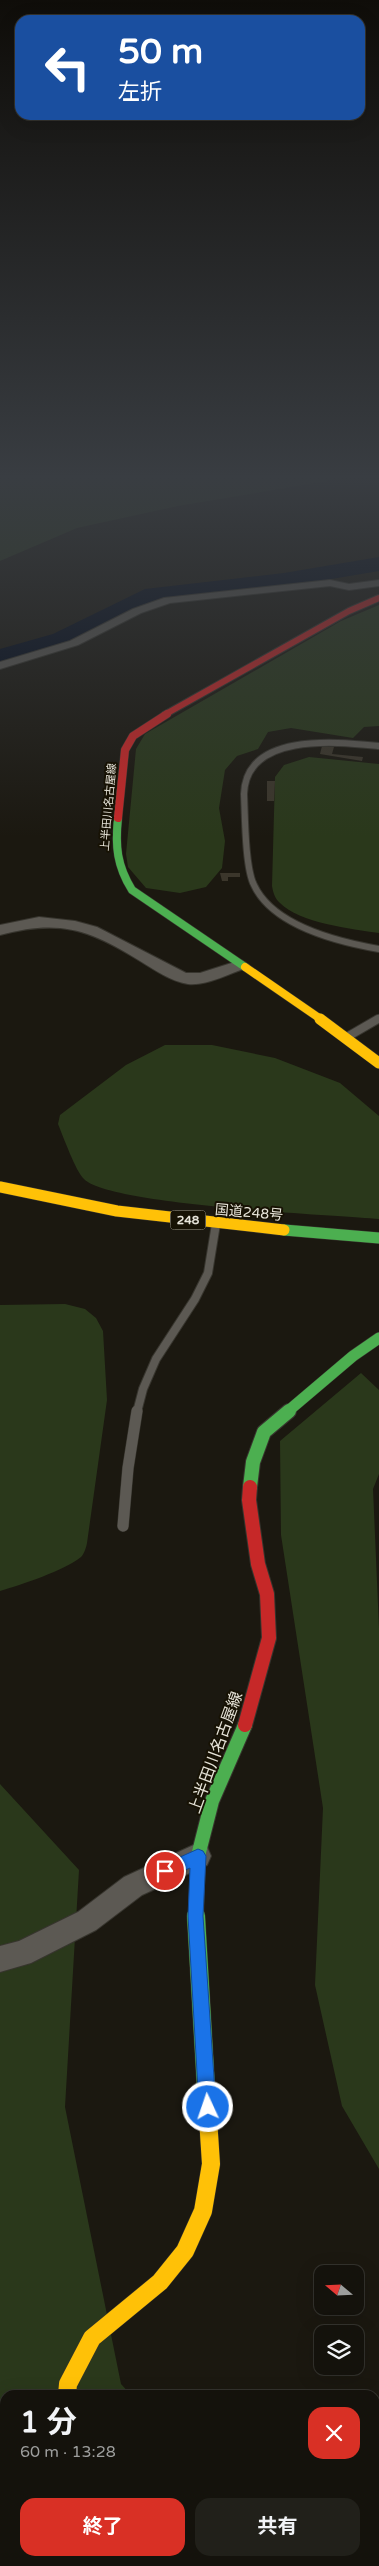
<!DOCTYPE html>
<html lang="ja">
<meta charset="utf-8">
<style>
:root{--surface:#14120c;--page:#21201a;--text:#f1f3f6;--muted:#9d9e9d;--line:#33322d;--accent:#d93025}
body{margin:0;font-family:"Varela Round","Noto Sans JP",sans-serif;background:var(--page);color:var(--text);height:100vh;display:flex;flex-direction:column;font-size:19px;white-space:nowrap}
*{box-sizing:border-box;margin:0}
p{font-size:16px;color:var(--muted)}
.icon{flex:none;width:28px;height:28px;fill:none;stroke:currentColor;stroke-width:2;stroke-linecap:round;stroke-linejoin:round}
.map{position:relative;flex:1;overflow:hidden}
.drawer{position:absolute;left:0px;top:2390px;width:380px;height:176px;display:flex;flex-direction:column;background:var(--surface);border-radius:15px 15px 0 0;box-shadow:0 5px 20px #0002,0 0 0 1px var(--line)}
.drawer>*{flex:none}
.banner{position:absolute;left:15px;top:15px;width:350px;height:105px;border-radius:15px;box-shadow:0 5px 20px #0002,0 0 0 1px var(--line);background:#1a4fa0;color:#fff;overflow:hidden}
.needle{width:32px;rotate:289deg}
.tools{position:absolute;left:314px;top:2265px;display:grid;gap:10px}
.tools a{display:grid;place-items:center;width:50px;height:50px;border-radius:10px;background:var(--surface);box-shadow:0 5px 20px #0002,0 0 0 1px var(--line);font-size:25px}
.pin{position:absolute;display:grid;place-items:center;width:42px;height:42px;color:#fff;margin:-21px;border:2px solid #fff;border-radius:50%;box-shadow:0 1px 5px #0007}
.me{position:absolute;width:55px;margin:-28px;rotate:357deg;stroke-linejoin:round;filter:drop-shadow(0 0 4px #0008)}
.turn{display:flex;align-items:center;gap:18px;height:105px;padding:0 20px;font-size:22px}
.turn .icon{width:65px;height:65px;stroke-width:2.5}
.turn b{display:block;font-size:35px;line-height:42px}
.round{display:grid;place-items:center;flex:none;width:52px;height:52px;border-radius:15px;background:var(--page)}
.overview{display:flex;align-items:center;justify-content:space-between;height:85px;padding:0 20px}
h1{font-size:30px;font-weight:700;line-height:38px}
.button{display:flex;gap:10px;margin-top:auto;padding:10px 20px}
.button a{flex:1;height:58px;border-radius:15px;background:var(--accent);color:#fff;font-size:20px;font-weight:700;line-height:58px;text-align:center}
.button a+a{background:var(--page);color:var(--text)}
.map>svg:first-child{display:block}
</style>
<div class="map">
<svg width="379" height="2566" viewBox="0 0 379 2566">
<rect width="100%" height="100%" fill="#1b1810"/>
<!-- green -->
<path fill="#2a381b" d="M0 477H351L178 506 77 528 0 561Z
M379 605V726L364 727 353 738 291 728 268 732 258 749 237 756 225 770 219 808 225 841 222 868 206 887 180 893 146 888 128 867 126 854 136 749 145 734 341 621Z
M309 757 379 764V933C352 929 299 923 280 903 275 899 273 892 272 886L275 777 284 765Z
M165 1045H212L275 1058 340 1083 379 1116V1219C332 1215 109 1205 84 1179 76 1172 63 1136 58 1124L60 1115 126 1065Z
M65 1304 85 1309 96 1318 103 1331 107 1400 87 1543C86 1548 84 1554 81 1557 65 1570 21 1585 0 1591V1305Z
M361 1373 379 1390V1474L373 1489 379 1628V2169L342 2106 315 1985 323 1808 281 1535 280 1441Z
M0 1784 79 1870 65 2107 121 2384 131 2395H5V2561H290L295 2566H0Z"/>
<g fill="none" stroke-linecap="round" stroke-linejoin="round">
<!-- river -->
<path fill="#020a1b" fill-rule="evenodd" d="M379 557V571L284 587 151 602 69 644 0 663V649L53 634 145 589 284 573Z"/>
</g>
<!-- building -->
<path fill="#3b362b" d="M322 746 334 747 332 754 363 757 362 761 320 754Z
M267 781H275L274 801H267Z
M220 873H240V877H228V881H222Z"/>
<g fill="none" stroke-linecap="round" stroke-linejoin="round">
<!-- lane-far2 casing -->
<g stroke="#37352e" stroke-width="8">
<path id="lane-far2" d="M379 746C337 742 246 732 244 794 245 815 245 868 254 885 273 926 339 942 379 949
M376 1020 379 1018"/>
</g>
<!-- lane-far1 casing -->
<g stroke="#37352e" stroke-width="10">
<path id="lane-far1" d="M347 1037 378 1019
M137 1412 143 1389 156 1359 195 1299 208 1273 216 1224"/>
</g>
<!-- lane casing -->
<g stroke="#37352e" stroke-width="12">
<path id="lane" d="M123 1526 128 1468 137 1411"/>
</g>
<!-- street casing -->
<g stroke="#37352e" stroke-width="2">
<path id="street" d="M330 580 349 584 379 580V586L349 590 330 586 170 603 141 613 78 645 0 669V662L70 641 133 609 164 598Z
M39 917 75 921 97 927 186 973H200L241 960 249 965 246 968C229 974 206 986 188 984 170 981 155 970 140 961 89 929 59 919 0 935V925Z
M198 1843 207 1847 211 1856 207 1865 142 1895 96 1930 31 1963 0 1972V1946L19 1941 78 1912 124 1877Z"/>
</g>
<!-- fast-far3 casing -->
<g stroke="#37352e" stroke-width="9">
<path id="fast-far3" d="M118 818C115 846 117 866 132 890L245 967"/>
</g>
<!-- fast-far2 casing -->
<g stroke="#37352e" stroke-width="12">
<path id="fast-far2" d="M284 1230 379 1238
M287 1412 353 1356 379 1338"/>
</g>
<!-- fast-far1 casing -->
<g stroke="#37352e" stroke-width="16">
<path id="fast-far1" d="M250 1487 253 1462 264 1432 289 1411
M196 1917 198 1856 212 1801 245 1725"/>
</g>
<!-- fast casing -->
<g stroke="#37352e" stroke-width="19">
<path id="fast" d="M196 1916 206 2088
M120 2561 126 2566"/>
</g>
<!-- slow-far2 casing -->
<g stroke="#37352e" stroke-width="9">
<path id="slow-far2" d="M245 967 322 1020"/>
</g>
<!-- slow-far1 casing -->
<g stroke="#37352e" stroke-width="12">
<path id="slow-far1" d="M320 1019 379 1063
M0 1187 117 1211 284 1230"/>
</g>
<!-- slow casing -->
<g stroke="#37352e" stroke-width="19">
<path id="slow" d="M67 2395 68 2384 92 2338 160 2282 185 2251 203 2211 211 2164 206 2088"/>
</g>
<!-- jam-far2 casing -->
<g stroke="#37352e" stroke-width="8">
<path id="jam-far2" d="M164 715 349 611 379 598"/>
</g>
<!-- jam-far1 casing -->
<g stroke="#37352e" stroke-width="9">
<path id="jam-far1" d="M118 818 125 750 133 736 167 714"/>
</g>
<!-- jam casing -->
<g stroke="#37352e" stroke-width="16">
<path id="jam" d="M245 1725 269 1638 267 1594 258 1564 249 1500 250 1487"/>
</g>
<!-- lane-far2 -->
<use href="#lane-far2" stroke="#5c5953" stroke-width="6"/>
<!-- lane-far1 -->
<use href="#lane-far1" stroke="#5c5953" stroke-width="8"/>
<!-- lane -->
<use href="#lane" stroke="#5c5953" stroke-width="11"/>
<!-- street -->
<use href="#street" fill="#5c5953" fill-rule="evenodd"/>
<!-- fast-far3 -->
<use href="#fast-far3" stroke="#4caf50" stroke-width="8"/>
<!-- fast-far2 -->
<use href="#fast-far2" stroke="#4caf50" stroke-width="11"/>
<!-- fast-far1 -->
<use href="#fast-far1" stroke="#4caf50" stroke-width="14"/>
<!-- fast -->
<use href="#fast" stroke="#4caf50" stroke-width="18"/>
<!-- slow-far2 -->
<use href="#slow-far2" stroke="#ffc107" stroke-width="8"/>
<!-- slow-far1 -->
<use href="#slow-far1" stroke="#ffc107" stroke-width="11"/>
<!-- slow -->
<use href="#slow" stroke="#ffc107" stroke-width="18"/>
<!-- jam-far2 -->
<use href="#jam-far2" stroke="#c62828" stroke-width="6"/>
<!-- jam-far1 -->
<use href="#jam-far1" stroke="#c62828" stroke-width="8"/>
<!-- jam -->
<use href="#jam" stroke="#c62828" stroke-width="14"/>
</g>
<!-- sky -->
<linearGradient id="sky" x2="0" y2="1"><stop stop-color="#0f0d09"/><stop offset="0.57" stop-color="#393d42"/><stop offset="1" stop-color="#393d42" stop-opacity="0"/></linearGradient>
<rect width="379" height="837" fill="url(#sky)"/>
<!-- route -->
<path fill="#1a73e8" stroke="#114b97" d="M198 1849 203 1851 206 1856 203 1916 216 2107 214 2113 208 2115 202 2113 199 2107 188 1916 190 1868 165 1879 160 1877 158 1871 160 1866Z"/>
<g text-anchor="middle" stroke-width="4" stroke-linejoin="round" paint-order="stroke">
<!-- far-street labels -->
<g font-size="11" fill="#e7e4d9" stroke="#171204">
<text transform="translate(108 807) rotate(-85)" y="4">上半田川名古屋線</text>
</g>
<!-- shield labels -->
<rect fill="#171204" stroke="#a9a599" stroke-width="1" x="170.5" y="1210.5" width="35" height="19" rx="4"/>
<g font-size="12" font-weight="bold" fill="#e7e4d9">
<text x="188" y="1224">248</text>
</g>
<!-- street labels -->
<g font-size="14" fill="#e7e4d9" stroke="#171204">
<text transform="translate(249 1212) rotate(5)" y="5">国道248号</text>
</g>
<!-- near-street labels -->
<g font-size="16" fill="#e7e4d9" stroke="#171204">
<text transform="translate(215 1752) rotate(-70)" y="6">上半田川名古屋線</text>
</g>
</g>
</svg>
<div class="tools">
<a><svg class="needle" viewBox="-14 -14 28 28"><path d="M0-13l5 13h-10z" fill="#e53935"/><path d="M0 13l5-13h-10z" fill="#9d9e9d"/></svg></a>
<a><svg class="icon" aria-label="layers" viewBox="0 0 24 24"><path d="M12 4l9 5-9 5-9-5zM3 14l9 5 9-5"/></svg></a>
</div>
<div class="pin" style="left:165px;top:1871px;background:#d93025"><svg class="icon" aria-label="arrive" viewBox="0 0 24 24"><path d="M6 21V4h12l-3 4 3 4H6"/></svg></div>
<svg class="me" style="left:208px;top:2107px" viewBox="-20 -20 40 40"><circle r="17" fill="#1a73e8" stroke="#fff" stroke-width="3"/><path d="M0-11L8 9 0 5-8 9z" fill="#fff"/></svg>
<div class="banner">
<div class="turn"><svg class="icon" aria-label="left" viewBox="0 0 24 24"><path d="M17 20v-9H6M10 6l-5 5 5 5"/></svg><div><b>50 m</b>左折</div></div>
</div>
<section class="drawer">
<div class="overview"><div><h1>1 分</h1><p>60 m · 13:28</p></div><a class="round" style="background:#d93025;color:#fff"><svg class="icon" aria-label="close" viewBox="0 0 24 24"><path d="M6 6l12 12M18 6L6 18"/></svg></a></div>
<div class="button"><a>終了</a><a>共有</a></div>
</section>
</div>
